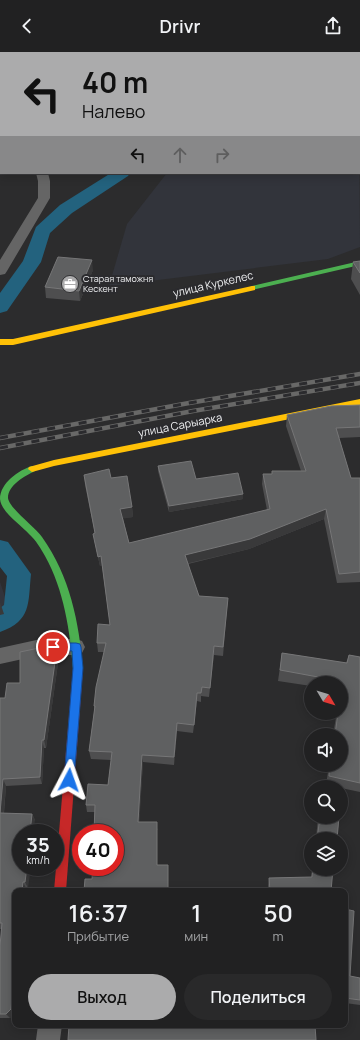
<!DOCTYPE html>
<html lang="ru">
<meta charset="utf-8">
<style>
:root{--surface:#212122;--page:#29292a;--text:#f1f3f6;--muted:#a2a3a5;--line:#3e3e40;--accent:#ababac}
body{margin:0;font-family:Manrope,sans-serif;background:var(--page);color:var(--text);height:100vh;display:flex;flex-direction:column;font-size:15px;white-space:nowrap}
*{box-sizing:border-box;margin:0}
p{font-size:13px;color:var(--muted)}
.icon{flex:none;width:22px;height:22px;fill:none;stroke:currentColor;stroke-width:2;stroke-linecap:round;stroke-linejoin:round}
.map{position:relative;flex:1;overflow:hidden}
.drawer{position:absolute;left:12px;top:836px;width:336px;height:140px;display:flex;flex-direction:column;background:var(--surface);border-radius:8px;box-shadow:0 2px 10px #0003,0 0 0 1px var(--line)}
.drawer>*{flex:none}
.banner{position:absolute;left:0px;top:0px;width:360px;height:122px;box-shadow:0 2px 10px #0003,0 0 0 1px var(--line);background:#ababac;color:#111;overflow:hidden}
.needle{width:26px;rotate:128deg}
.controls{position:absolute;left:304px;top:624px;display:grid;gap:8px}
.controls a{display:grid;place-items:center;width:44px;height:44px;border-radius:50%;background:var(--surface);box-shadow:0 2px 10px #0003,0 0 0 1px var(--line);font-size:20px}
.speed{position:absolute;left:12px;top:772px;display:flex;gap:8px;font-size:20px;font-weight:700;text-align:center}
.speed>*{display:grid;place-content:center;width:52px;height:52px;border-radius:50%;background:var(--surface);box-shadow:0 2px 10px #0003,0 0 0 1px var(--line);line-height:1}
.speed small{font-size:10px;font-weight:400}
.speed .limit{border:6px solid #d22;background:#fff;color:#111}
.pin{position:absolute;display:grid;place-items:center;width:34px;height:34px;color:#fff;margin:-17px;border:2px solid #fff;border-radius:50%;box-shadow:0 1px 4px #0007}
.me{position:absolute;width:44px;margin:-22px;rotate:4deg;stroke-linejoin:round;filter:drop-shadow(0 0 3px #0008)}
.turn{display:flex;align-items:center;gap:14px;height:84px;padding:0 16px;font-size:18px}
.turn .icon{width:52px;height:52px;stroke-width:2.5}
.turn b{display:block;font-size:28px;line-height:34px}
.lanes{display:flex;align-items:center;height:38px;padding:0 16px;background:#0003;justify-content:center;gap:20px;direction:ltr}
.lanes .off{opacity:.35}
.eta{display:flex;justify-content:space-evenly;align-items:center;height:68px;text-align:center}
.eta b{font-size:24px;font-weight:600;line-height:28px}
.primary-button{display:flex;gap:8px;margin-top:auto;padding:8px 16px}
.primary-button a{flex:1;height:46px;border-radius:24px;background:var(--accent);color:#111;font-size:16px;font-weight:600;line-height:46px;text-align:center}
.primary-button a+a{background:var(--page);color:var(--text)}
header{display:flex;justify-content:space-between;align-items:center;height:52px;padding:0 16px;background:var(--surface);font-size:18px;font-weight:600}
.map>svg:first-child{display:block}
</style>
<header><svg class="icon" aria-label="back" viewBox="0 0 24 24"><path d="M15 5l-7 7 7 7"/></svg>Drivr<svg class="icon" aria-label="share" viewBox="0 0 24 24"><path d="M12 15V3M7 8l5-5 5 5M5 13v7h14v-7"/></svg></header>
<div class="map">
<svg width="360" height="988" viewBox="0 0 360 988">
<rect width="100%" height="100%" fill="#2c2c2d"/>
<!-- built -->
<path fill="#32343b" d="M359 44 360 195 328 207 109 234 127 172 167 121H359Z
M0 530 10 560 0 564Z"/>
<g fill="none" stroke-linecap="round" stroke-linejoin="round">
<!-- canal -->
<path fill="#23627e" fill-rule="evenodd" d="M290 0H304V1H290Z
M111 121H130L128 124 72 161 50 181 41 210 7 259 0 261V241L23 209 36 175 60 153Z
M0 488 8 490 31 522C28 550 32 569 0 580V556L4 553 7 524 0 515Z"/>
<!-- street -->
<path fill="#656565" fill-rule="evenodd" d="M166 0H178L166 1Z
M36 121H48L50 129V146L7 219 5 222 0 223V208L38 146V129Z
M41 587H76L82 589 85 595 82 601 76 603H41L0 612V596Z
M38 973H62L60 988H36Z"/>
<!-- fast -->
<path fill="#4caf50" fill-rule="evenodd" d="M360 209V213L252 238 248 236 252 234Z
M32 414 35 415 36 417 35 419C25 424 8 433 8 446 9 456 35 475 42 485 70 524 79 570 83 617L81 620 78 621 75 620 73 617C70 579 64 538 45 504 41 497 36 488 29 482 21 473 1 460 0 447 0 431 19 418 32 414Z"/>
<!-- slow -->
<path fill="#ffc107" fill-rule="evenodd" d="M252 234H255V238L13 293H0V287H13Z
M360 347V353L54 414 32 420 28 417 29 415 54 408Z"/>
<!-- jam -->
<path fill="#c62828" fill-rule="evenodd" d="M78 613 81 614 83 617 66 839H54L73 617 75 614Z"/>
<!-- rail casing -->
<g stroke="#686867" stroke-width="4.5">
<path id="rail" d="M0 386 189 351 360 322
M0 396 193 359 360 331"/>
</g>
<!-- rail -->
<use href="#rail" stroke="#2b2b2e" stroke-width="3" stroke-dasharray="8" stroke-linecap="butt"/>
</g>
<!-- wall -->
<path fill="#4e4e4f" d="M360 209V243L351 227 353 210Z
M93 218 80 249 46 246 45 235Z
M360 353V385L339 386 351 426H360V530L337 531 324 467 249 497 188 512 199 544 228 546 223 604 214 603 209 645 201 644V650L197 649 193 681 177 679 174 713 143 710 139 770 158 777 92 827 95 760H87L86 753 108 733 111 708 91 707 89 699 94 660V654L104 600H98L97 591 110 573 102 514H100L95 492 93 482H95L85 433 84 423 111 426 132 455 133 465 123 466 129 491 267 458 262 432 263 422H272V419H301L286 374 287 363Z
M158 414 196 427 243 447 169 460 158 419Z
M57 596 59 604 46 696H44L42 732 6 734 4 761 32 762 35 768 21 781 28 836H26V839H15L14 961 10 966H0V894L2 877H0V646H5Z
M282 601 346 611 349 603 360 605V740L341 736V735H335L326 733 329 713H341V683H333L336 665 313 661H341V631H311V634L278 629Z
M318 765H339L337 787H316Z
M312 817H333L331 839H268V833L269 826 311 825Z
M345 857 350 924 360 926V953L345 951Z
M69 973H326L324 976H315Z"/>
<!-- shaded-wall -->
<path fill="#39393a" d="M92 208 93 218 80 249 79 239Z
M243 442V447L169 460V454Z
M132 455 133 465 121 467 120 457Z
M326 457 324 467 249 497 185 512V503Z
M101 504 102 514H100L98 505Z
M0 550 4 562 0 563Z
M214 594V603L209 645 210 636Z
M57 596 59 604 46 696 44 688Z
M197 641V649L193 681 194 673Z
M177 671V679L174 713V705Z
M42 688 44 696 42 732 40 725Z
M142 703 143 710 139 777 138 770Z
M3 727 6 734 3 768 0 761Z
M32 762 35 768 33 781H30Z
M27 815H31L28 836 25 830Z
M23 830 26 836V839H22Z
M15 916 14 961 10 966 6 962Z"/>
<!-- building -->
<path fill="#5f6061" stroke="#767677" d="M58 205 92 208 79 239 45 235Z
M360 209V221L353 210Z
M360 353V375L336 376 351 426H360V520L339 522 326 457 250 487 185 503 199 544 228 546 223 595 214 594 210 636 202 635 201 641H197L194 673 177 671 174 705 142 703 138 770H157V813H168V839H84L85 827H92L93 815H115V781H94L95 753H86L88 732 108 733 112 700 89 699 95 654H94L96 635 106 591H97L98 572 110 573 101 504 98 505 93 482 95 481 84 423 109 417 111 426 127 424 132 455 120 457 129 491 270 457 263 422H272V419H306L287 363 331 354Z
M191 409 196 427 238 421 243 442 169 454 158 414Z
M39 596H57L44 688H42L40 725 3 727 0 761 32 762 30 781H21V815H27L25 830H23L22 839H15V916L11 957 6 962H0V894L2 871H0V646H5L7 631H20V600Z
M282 601 347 611 349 603 360 605V731L329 724 330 713H341V683H335L338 661H341V631H317L318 625 280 618Z
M341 739H342L341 750Z
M320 765H339L337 787H317Z
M313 817H333L331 839H270L269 826 312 825Z
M345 857 354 859 350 924 360 926V948L345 946Z
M69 973H315L316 988H68Z"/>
<!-- route -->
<path fill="#1a73e8" stroke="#114b97" d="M53 591H76L80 592 81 595 83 616 74 728 73 731 69 733 65 731 64 728 73 616 72 599 49 598 48 595 49 592Z"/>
<!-- icons -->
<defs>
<g id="office-disc" transform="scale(0.9)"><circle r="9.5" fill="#ababac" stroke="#2b2b2e"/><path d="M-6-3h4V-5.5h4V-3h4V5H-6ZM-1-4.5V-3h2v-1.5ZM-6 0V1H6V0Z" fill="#fff"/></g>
</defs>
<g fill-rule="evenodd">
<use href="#office-disc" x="70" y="232"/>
</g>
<g text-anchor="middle" stroke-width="4" stroke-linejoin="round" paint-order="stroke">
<!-- far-poi labels -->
<g font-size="9" fill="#eff0f1" stroke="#2b2b2e" text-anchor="start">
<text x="83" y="230">Старая таможня<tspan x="83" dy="10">Кескент</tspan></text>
</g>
<!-- street labels -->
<g font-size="11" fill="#eff0f1" stroke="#2b2b2e">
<text transform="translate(213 232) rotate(-13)" y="4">улица Куркелес</text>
<text transform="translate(180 373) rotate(-11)" y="4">улица Сарыарка</text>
</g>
</g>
</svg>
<div class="controls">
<a><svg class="needle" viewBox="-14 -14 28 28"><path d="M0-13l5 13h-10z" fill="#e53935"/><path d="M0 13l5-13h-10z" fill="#a2a3a5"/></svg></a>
<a><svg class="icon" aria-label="sound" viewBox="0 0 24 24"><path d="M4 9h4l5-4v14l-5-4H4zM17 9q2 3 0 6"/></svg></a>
<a><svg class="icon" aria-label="search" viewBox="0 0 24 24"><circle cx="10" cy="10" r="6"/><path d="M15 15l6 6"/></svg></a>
<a><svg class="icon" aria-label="layers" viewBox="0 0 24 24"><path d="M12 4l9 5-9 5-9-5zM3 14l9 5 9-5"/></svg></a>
</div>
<div class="speed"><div>35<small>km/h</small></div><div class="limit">40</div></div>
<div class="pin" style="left:53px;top:595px;background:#d93025"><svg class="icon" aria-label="arrive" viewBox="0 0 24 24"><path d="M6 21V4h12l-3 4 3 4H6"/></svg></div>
<svg class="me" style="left:69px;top:728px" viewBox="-20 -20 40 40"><path d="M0-17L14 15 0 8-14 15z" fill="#1a73e8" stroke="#fff" stroke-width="4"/></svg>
<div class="banner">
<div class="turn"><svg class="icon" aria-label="left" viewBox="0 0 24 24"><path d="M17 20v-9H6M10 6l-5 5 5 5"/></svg><div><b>40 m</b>Налево</div></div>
<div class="lanes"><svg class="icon" aria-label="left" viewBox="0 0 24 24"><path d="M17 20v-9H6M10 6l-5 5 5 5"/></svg><svg class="icon off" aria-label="ahead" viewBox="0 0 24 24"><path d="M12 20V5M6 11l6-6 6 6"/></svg><svg class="icon off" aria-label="right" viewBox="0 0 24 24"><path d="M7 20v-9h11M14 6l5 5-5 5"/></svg></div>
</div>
<section class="drawer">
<div class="eta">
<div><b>16:37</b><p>Прибытие</p></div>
<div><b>1</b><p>мин</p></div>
<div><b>50</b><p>m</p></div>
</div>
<div class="primary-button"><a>Выход</a><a>Поделиться</a></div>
</section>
</div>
